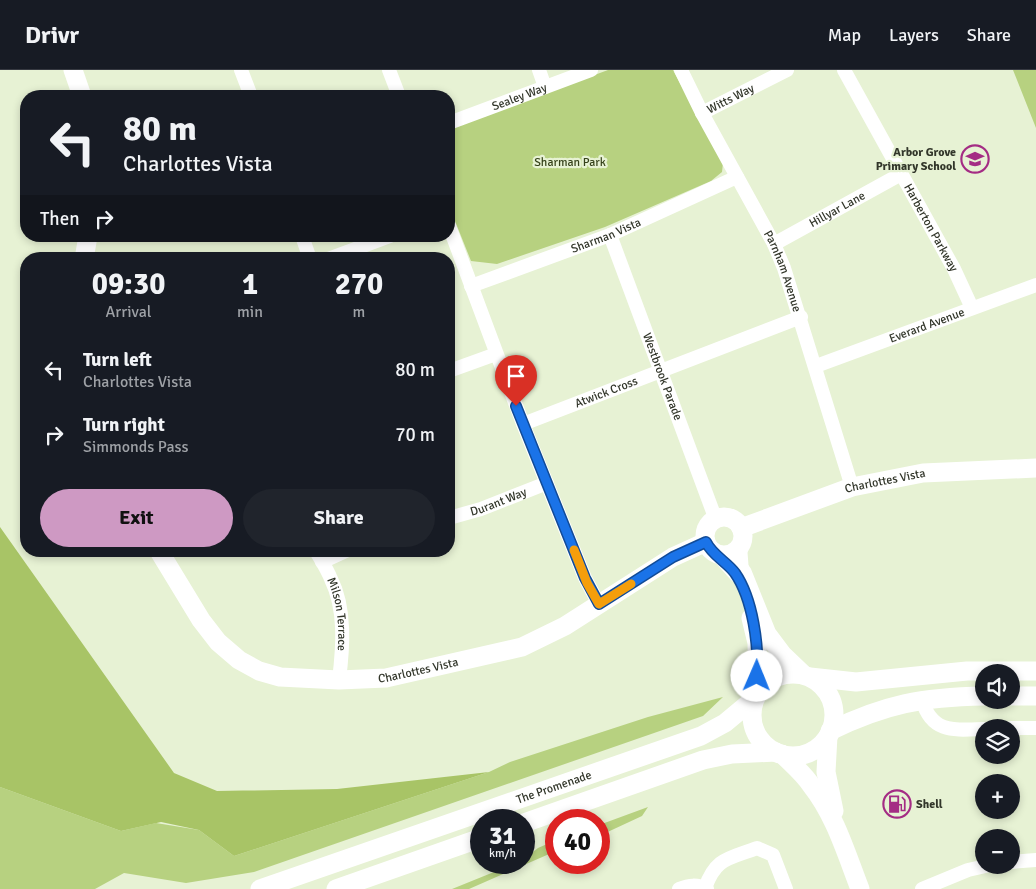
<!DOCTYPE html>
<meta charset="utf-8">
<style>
:root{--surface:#171b24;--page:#20242c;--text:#f1f3f6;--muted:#9ea1a6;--line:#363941;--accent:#ce99c3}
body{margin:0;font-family:Signika,sans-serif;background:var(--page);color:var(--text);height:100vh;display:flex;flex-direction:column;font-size:19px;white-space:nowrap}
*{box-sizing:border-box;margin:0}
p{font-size:16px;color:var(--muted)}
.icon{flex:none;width:28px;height:28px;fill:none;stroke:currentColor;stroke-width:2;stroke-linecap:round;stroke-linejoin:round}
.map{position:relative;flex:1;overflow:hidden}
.panel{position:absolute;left:20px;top:182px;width:435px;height:305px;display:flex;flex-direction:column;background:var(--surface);border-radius:20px;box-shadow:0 2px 8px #0003}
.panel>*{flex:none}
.banner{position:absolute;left:20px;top:20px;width:435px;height:152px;border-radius:20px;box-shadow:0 2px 8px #0003;background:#171b24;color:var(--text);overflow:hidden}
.buttons{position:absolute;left:975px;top:594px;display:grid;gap:10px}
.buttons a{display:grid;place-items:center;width:45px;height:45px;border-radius:50%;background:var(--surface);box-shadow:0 2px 8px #0003;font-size:25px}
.speed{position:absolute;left:470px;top:739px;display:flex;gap:10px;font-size:25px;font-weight:700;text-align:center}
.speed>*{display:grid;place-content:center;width:65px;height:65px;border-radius:50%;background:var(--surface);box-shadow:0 2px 8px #0003;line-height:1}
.speed small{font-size:12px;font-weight:400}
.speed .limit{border:8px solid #d22;background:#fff;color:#111}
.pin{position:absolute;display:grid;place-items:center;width:42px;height:42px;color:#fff;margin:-51px -21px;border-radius:50% 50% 50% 0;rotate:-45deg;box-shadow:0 0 5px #0007}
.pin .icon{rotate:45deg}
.me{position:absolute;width:55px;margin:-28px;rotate:1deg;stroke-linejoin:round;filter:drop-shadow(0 0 4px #0008)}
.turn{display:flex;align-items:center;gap:18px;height:105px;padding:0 20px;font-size:22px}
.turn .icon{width:65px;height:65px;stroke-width:2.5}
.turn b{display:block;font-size:35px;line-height:42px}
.then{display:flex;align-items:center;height:48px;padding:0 20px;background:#0003;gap:10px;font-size:19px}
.eta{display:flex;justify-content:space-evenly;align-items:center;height:85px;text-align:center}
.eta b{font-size:30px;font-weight:800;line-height:35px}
.button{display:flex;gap:10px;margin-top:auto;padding:10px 20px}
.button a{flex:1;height:58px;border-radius:30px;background:var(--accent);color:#111;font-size:20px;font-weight:800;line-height:58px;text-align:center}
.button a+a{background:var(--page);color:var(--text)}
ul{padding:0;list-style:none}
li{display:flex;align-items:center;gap:15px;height:65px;padding:0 20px}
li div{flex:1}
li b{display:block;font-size:19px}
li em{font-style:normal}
header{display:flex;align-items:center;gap:30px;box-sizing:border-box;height:70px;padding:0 25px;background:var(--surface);border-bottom:1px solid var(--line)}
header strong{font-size:24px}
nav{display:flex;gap:28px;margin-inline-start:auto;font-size:18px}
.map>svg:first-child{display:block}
</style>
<header>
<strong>Drivr</strong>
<nav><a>Map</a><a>Layers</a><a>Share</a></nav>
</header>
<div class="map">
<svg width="1036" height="819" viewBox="0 0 1036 819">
<rect width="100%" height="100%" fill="#e7f2d4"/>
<!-- green -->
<path fill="#b7d180" d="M608 0H673L723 93 722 102 711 111 605 157 497 194 471 191 449 136V59Z
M1013 0H1036V58Z
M723 627 703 646 254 802 186 813 124 803 95 819H0V717L121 761 156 753 199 760 234 786 489 702 510 692 648 647Z
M648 737 642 746 599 766V755Z
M556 770V781L469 819H452L516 793 524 792V789L538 778Z"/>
<!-- forest -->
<path fill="#a8c466" d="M0 457 174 703 217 721 337 719 489 702 234 786 199 760 161 752 121 761 0 717Z"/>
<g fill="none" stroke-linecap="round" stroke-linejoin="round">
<!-- street -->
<g stroke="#fff" stroke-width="14">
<path d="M241 0 251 26"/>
<path d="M389 0 399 26"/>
<path d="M539 0 545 17"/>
<path id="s1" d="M681 0 702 43 774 174 784 198 852 417"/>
<path id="s2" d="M844 0 954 199 972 238"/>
<path id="s3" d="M702 43 787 0"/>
<path id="s4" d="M449 53 591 0"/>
<path d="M449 156 523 354 585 508 599 534"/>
<path id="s5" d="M610 165 716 450"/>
<path d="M302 166 310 189"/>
<path id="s6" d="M774 174 901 104"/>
<path d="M328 189 390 166"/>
<path id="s7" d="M471 216 610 165 737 107"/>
<path id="s8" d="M816 296 1036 215"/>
<path d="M449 301 496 284"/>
<path id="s9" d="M523 354 801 247"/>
<path id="s10" d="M449 448 481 439 547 413"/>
<path d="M740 476 742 502"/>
<path id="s11" d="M316 481C321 490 327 499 331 509 346 539 343 578 339 610"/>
<path d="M717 484 736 505"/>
<path d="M322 492 346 481"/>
<path d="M922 630C932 664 955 660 984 659"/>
<path d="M1011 658H1036"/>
<path d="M1011 792 1036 790"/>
<path d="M705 818C716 787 729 789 757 778L773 785 786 819"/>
<path d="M679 819C689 815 697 814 707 819"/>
<path d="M922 819 968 800 990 795"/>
</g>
<!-- secondary -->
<g stroke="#fff" stroke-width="19">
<path d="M73 0 82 26"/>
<path d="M84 189 88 166"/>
<circle cx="724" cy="466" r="19"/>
<path id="s12" d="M741 458 852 417 923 403 1036 398"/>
<path id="s13" d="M159 481 201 550 218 572 239 590 259 601 280 607 339 610 386 608 522 577 565 556 673 487 706 472"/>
<path d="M742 502 767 564 782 584 804 605"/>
<path d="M751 548 757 573 758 623"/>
<circle cx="793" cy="645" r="41"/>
<path d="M810 607 856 612 967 601H1036"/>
<path d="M1011 626H1036"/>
<path d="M830 661C885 634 923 627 984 626"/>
<path d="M828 666 826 702 834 741"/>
<path d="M782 684C792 694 803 703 811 715 835 745 846 783 860 819"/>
<path d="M524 753 703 690 732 684 776 682"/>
<path id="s14" d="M260 819 701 666 725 653 755 628"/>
<path d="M336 819 481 768"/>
</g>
</g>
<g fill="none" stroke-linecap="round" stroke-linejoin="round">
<!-- route casing -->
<g stroke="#114b97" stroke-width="12">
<path id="route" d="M516 336 585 508 599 534 673 487 706 472C712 485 727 492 735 503 753 529 759 576 757 606"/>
</g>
<!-- route -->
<use href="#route" stroke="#1a73e8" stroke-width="9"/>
<!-- slow -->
<path stroke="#f59e0b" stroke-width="9" d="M574 480 587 513 599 534 631 514"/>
</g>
<!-- icons -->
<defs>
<g id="school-ring" transform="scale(1.4375)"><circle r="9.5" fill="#e7f2d4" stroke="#a42c84" stroke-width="1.5"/><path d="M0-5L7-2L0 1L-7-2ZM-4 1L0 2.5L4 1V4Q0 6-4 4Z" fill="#a42c84"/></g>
<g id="fuel-ring" transform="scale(1.4375)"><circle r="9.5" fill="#e7f2d4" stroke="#a42c84" stroke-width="1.5"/><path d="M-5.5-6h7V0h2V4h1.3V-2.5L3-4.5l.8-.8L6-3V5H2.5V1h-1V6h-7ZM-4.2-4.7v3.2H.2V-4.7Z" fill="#a42c84"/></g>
</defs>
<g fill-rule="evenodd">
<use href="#school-ring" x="975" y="89"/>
<use href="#fuel-ring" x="897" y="734"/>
</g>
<g text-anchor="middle" stroke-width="4.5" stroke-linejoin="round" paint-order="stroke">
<!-- street labels -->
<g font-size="12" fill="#32362a" stroke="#e7f2d4">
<text dy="4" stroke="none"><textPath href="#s4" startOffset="75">Sealey Way</textPath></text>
<text dy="4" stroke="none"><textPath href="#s3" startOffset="32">Witts Way</textPath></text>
<text dy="4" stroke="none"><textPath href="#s6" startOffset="72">Hillyar Lane</textPath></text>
<text dy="4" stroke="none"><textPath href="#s2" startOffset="180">Harberton Parkway</textPath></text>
<text dy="4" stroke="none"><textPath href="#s7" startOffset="144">Sharman Vista</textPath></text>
<text dy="4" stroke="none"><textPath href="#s1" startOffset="226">Parnham Avenue</textPath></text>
<text dy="4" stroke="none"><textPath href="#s8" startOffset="118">Everard Avenue</textPath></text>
<text dy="4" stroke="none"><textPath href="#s5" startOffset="151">Westbrook Parade</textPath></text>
<text dy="4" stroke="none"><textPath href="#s9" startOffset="89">Atwick Cross</textPath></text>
<text dy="4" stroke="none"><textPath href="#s12" startOffset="152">Charlottes Vista</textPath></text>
<text dy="4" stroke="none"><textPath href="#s10" startOffset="52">Durant Way</textPath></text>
<text dy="4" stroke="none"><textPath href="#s11" startOffset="68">Milson Terrace</textPath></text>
<text dy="4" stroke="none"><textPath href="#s13" startOffset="320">Charlottes Vista</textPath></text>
<text dy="4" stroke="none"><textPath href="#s14" startOffset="311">The Promenade</textPath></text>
</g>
<!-- poi labels -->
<g font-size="12" font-weight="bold" fill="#32362a" stroke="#e7f2d4" text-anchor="end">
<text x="956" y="86">Arbor Grove<tspan x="956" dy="14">Primary School</tspan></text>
<text x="916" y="738" text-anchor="start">Shell</text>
</g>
<!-- park labels -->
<g font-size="12" fill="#36421b" stroke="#e7f2d4">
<text x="570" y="96">Sharman Park</text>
</g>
</g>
</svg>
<div class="buttons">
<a><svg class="icon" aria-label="sound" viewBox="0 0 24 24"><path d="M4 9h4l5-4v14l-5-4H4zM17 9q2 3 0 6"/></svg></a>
<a><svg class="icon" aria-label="layers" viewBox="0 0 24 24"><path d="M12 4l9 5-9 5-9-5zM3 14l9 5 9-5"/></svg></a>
<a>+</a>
<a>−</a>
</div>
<div class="speed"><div>31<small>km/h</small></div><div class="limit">40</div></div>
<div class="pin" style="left:516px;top:336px;background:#d93025"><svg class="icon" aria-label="arrive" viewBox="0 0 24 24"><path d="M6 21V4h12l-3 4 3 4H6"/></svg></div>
<svg class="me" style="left:757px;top:606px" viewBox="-20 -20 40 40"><circle r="19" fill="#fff"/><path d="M0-13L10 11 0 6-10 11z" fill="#1a73e8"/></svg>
<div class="banner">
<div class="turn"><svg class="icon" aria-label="left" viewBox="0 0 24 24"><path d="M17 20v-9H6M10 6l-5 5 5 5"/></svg><div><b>80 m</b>Charlottes Vista</div></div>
<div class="then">Then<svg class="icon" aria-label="right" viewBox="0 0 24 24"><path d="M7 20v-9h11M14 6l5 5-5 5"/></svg></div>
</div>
<section class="panel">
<div class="eta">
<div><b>09:30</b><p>Arrival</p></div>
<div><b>1</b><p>min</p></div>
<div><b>270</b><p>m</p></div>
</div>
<ul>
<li><svg class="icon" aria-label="left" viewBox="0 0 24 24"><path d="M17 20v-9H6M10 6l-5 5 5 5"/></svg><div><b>Turn left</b><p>Charlottes Vista</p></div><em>80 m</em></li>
<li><svg class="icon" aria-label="right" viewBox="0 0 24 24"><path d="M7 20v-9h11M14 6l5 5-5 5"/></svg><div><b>Turn right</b><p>Simmonds Pass</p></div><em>70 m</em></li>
</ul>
<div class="button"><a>Exit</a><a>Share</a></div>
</section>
</div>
